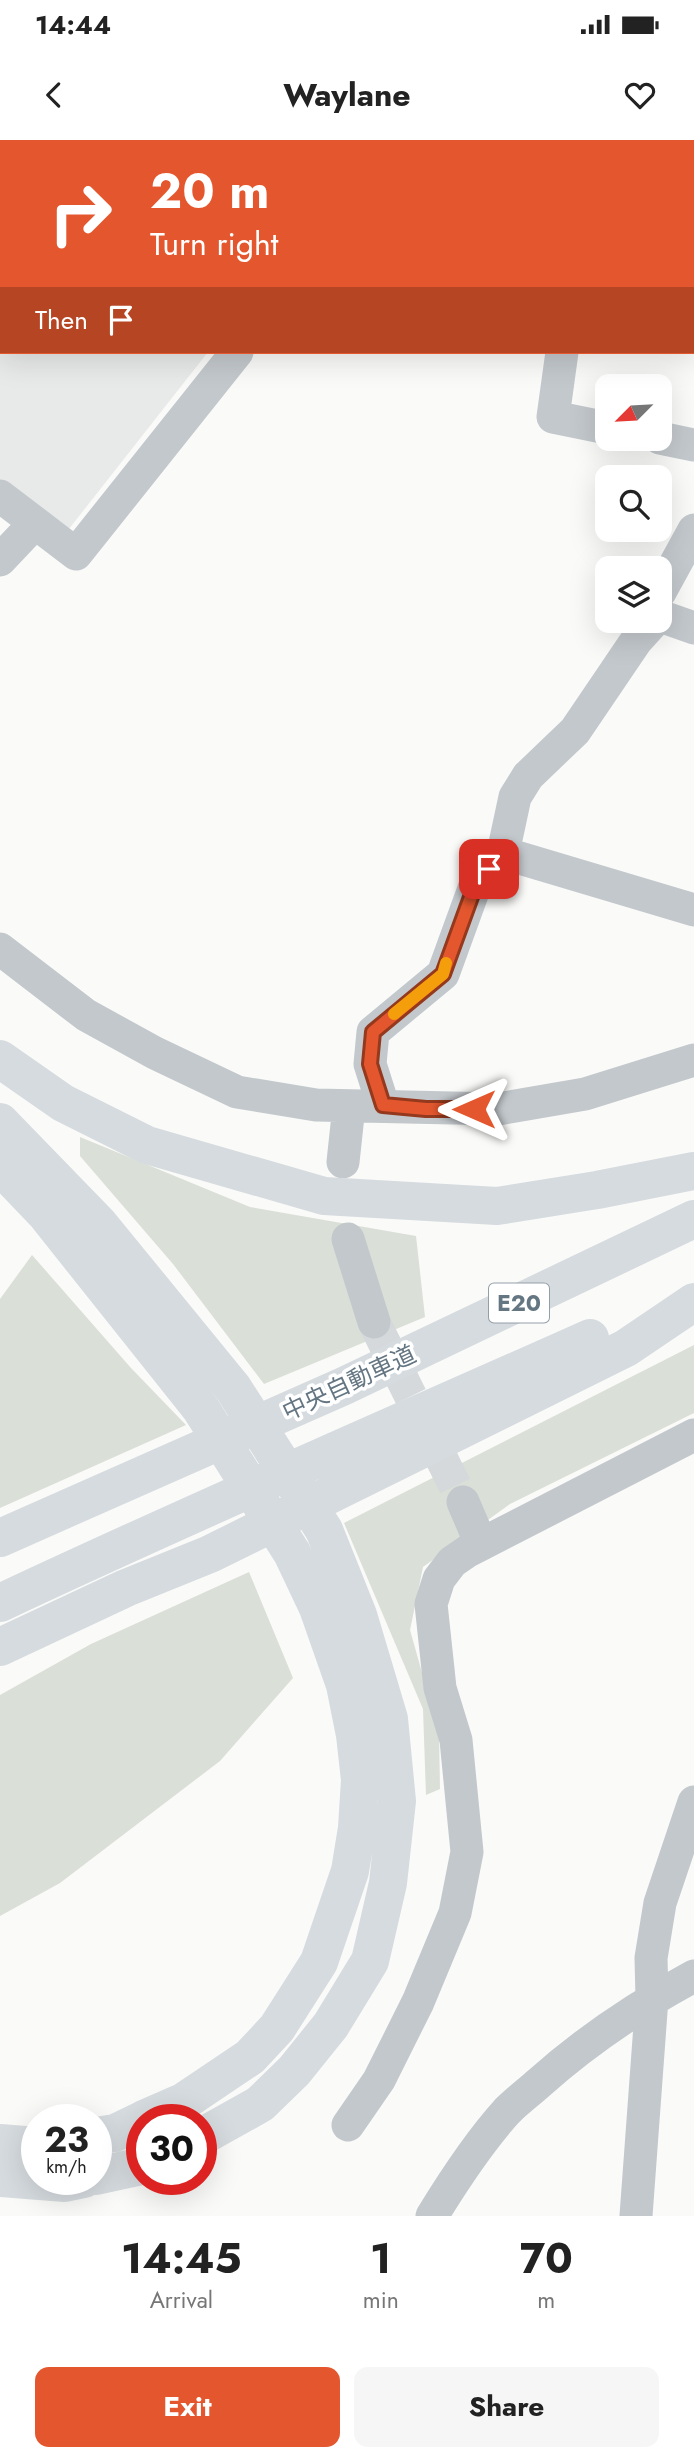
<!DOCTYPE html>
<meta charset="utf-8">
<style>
:root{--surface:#fff;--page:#f6f6f6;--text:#222;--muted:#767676;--accent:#e4572e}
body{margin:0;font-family:Jost,"Noto Sans JP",sans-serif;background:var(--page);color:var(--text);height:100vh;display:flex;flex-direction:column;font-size:26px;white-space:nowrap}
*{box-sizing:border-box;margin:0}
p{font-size:23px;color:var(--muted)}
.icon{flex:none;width:38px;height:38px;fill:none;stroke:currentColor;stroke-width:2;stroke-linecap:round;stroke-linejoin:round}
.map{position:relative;height:2076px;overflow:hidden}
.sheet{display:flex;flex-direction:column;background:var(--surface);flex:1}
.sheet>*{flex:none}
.hud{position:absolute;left:0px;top:0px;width:695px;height:214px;box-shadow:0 7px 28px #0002;background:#e4572e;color:#fff;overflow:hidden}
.needle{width:46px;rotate:246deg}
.tools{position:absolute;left:595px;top:234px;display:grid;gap:14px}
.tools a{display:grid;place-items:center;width:77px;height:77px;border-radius:14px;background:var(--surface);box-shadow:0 7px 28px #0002;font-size:35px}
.speed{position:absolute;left:21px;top:1964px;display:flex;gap:14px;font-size:35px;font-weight:700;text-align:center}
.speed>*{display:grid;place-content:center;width:91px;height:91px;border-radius:50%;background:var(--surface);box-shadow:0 7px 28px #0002;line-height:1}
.speed small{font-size:18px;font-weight:400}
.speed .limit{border:10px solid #d22;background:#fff;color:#111}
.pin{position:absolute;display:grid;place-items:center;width:60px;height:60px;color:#fff;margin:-30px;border-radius:14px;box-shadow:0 4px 10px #0006}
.me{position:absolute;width:77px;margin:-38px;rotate:270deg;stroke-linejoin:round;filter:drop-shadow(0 0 5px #0008)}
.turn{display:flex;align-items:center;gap:24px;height:147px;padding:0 35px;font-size:32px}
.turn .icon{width:91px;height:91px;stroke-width:2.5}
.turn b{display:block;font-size:49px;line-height:60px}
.then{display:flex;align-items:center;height:66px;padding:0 35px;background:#0003;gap:14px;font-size:26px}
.eta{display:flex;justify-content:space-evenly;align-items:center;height:119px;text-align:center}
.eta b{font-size:42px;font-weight:700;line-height:49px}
.button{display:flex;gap:14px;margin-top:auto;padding:14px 35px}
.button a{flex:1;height:80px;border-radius:14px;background:var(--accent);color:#fff;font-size:28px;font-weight:700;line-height:80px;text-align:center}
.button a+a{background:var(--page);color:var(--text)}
.status{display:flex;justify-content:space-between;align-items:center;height:49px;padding:0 35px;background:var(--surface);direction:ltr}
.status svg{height:19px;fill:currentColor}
header{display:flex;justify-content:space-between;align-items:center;height:91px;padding:0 35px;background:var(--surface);font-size:32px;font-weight:700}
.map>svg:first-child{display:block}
</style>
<div class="status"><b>14:44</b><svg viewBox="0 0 49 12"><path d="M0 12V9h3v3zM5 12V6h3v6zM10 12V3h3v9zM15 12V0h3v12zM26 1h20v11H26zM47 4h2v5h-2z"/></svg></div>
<header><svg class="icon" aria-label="back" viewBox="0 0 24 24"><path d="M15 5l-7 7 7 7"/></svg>Waylane<svg class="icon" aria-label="heart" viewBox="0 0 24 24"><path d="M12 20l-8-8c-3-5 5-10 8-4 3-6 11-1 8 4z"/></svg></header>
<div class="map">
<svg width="694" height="2076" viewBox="0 0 694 2076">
<rect width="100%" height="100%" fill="#fafaf8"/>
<!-- built -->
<path fill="#e8e9e9" d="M0 0H375L374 2H2V212H208L65 394 0 344Z"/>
<!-- green -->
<path fill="#dadfd7" d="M80 997 250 1067 416 1096 425 1177 264 1244 173 1124 80 1016Z
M32 1115 131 1228 186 1285 0 1368V1159Z
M694 1205V1273L510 1364 423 1427 410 1490 439 1593 440 1649 426 1655 423 1569 344 1383Z
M249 1432 293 1538 220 1621 60 1743 0 1776V1555L91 1504Z"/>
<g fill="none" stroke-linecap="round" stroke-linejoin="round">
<!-- minor-tunnel -->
<path stroke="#d5d9db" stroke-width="33" stroke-dasharray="33 17" stroke-linecap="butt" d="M374 1182 463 1362"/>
<!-- minor -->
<path stroke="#c3c8cc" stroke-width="33" d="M404 2 406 0
M593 2V0
M562 212 553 277 607 288
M660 298 694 305
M0 356 76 414 237 212
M0 420 35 383
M660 452 694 390
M660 476 694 488
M654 481 636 501 575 591 528 636 515 657 503 713 694 770
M0 809 86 875 155 913 237 952 316 965 498 969 585 954 694 920
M383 965 370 924 373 892 443 834 475 746 503 713
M343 1022 349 966
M348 1099 374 1182
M463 1362 481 1404
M348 1985 379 1940 418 1862 455 1773 467 1712 456 1600 440 1548 431 1464 439 1439 452 1422 468 1411 694 1295
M432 2076C454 2040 478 2003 507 1971 517 1961 529 1952 539 1943 586 1901 638 1866 694 1836
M636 2076 652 1858 651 1818 660 1763 694 1662"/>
<!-- highway -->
<path stroke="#d6dbdf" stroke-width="38" d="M0 919 63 963 147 1005 324 1056 497 1066 597 1050 694 1031
M0 982 99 1084 233 1248 324 1390 358 1475 389 1579 397 1661 388 1743 370 1821 331 1885 294 1931 260 1964 201 1997
M0 1026 45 1073 201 1269 292 1413 318 1468 345 1545 355 1595 360 1640 357 1688 350 1731 319 1822 277 1888 250 1917 183 1962 144 1979
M0 1398 344 1246 694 1079
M0 1463C195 1371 393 1286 590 1198
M0 1507 126 1448 210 1414 394 1323 626 1208 694 1162
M96 1996 115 1993 142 1980
M0 2003 37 2006
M96 2036 142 2026
M0 2038 65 2043 84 2039"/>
</g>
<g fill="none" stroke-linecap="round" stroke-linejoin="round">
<!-- route casing -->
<g stroke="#94391e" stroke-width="18">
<path id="route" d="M474 969H426L383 965 370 924 373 892 443 834 475 746 489 729"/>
</g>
<!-- route -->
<use href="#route" stroke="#e4572e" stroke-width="12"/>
<!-- slow -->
<path stroke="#f59e0b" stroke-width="12" d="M394 874 443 834 446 823"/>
</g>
<g text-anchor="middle" stroke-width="7" stroke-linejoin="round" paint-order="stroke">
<!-- shield labels -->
<rect fill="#fff" stroke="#939fa8" stroke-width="2" x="489" y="1143.5" width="60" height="39" rx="5"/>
<g font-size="23" font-weight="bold" fill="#657683">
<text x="519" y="1171">E20</text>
</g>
<!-- street labels -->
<g font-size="24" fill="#657683" stroke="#fff">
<text transform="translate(349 1243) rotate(-25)" y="8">中央自動車道</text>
</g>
</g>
</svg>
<div class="tools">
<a><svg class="needle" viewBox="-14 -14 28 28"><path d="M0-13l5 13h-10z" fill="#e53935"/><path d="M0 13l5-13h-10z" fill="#767676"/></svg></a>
<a><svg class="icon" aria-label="search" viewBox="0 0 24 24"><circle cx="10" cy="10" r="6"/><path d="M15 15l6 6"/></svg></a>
<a><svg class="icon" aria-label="layers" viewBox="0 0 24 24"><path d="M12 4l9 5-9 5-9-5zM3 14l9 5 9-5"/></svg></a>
</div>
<div class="speed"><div>23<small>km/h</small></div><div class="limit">30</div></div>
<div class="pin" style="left:489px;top:729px;background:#d93025"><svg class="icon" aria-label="arrive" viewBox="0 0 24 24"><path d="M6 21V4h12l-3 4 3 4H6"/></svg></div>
<svg class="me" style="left:474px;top:969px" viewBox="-20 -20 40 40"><path d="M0-17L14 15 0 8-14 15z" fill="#e4572e" stroke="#fff" stroke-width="4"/></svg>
<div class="hud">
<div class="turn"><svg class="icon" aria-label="right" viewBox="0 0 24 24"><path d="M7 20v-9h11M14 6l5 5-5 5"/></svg><div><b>20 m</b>Turn right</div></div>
<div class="then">Then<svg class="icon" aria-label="arrive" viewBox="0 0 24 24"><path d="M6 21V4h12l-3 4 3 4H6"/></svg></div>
</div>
</div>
<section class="sheet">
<div class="eta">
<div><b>14:45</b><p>Arrival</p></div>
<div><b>1</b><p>min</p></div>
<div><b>70</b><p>m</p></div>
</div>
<div class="button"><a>Exit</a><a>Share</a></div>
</section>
